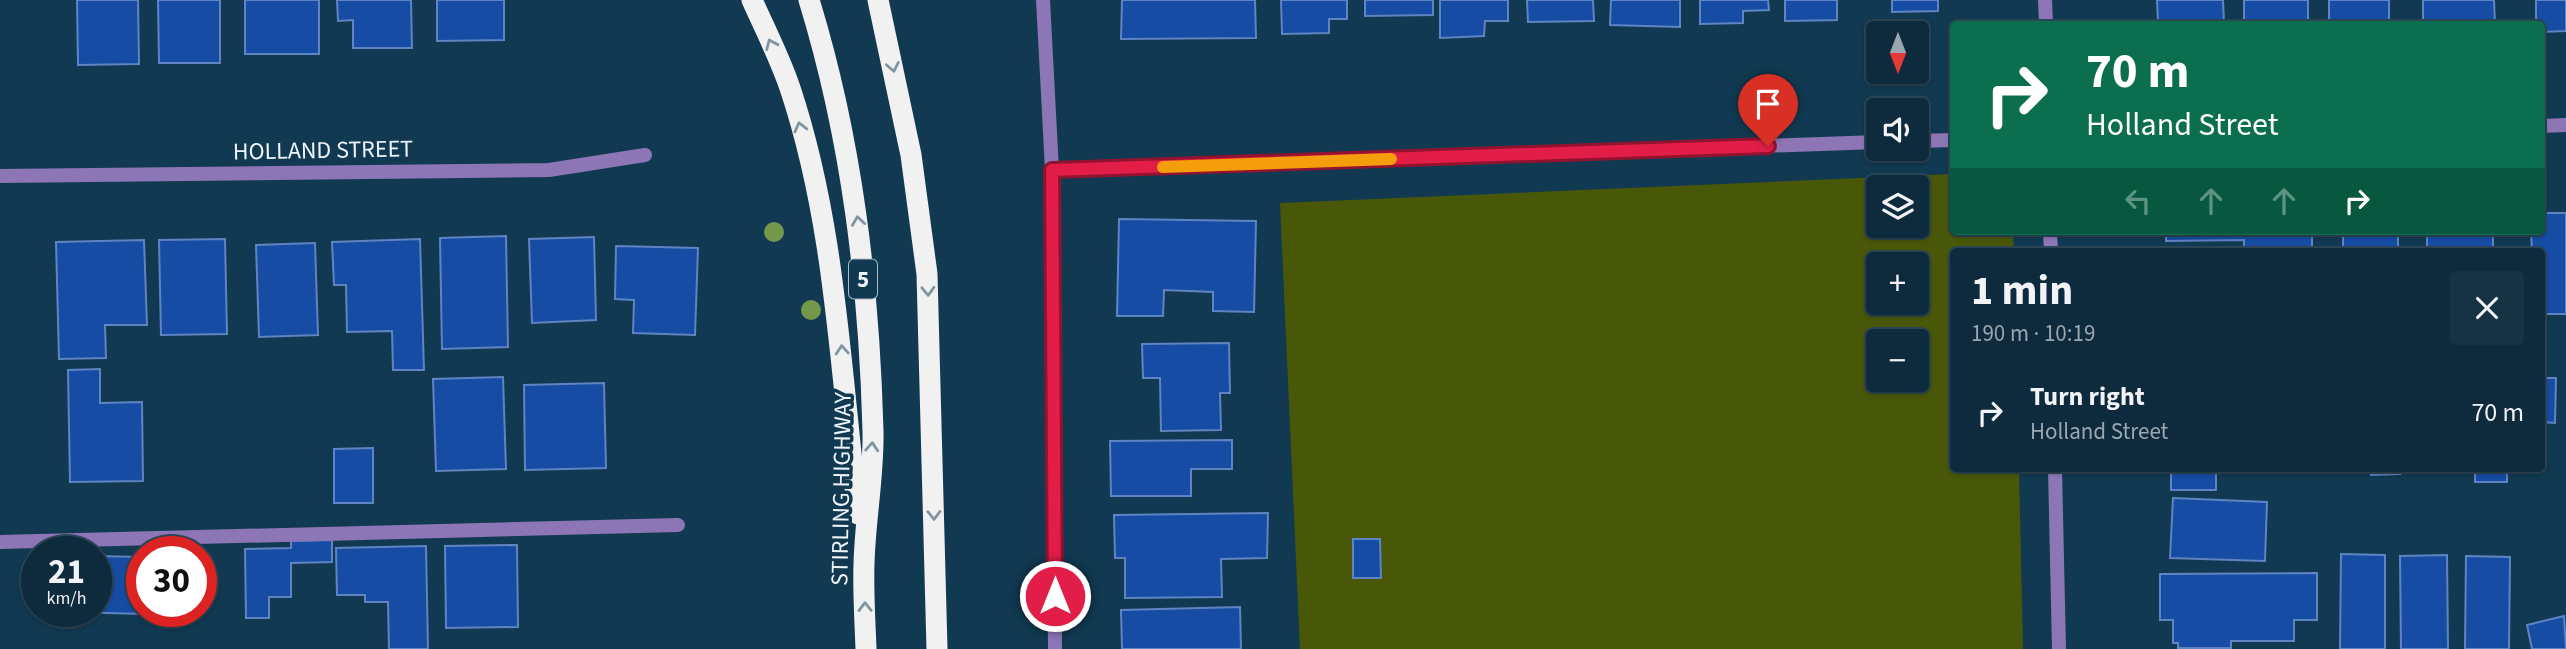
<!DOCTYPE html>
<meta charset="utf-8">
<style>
:root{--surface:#0d2b3d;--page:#163344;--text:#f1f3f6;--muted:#9aa7b0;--line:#2d4757}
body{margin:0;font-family:"Source Sans 3",sans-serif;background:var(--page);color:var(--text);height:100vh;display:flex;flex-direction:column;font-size:26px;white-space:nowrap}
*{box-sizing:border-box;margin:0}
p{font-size:23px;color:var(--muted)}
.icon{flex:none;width:38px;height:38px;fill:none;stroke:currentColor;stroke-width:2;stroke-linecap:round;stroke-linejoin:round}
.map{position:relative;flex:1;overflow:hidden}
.side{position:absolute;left:1950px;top:248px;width:595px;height:224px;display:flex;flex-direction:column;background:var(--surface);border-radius:7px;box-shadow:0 2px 5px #0004,0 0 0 2px var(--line)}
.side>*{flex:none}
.hud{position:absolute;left:1950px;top:21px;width:595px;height:214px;border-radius:7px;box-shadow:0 2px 5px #0004,0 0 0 2px var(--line);background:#0b6e4f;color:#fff;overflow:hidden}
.needle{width:46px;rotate:180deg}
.tools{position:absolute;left:1866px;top:21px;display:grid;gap:14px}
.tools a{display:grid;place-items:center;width:63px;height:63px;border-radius:7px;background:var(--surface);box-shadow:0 2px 5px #0004,0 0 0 2px var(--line);font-size:35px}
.speed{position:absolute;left:21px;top:536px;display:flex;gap:14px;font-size:35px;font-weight:700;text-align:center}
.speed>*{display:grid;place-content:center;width:91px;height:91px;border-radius:50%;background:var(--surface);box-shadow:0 2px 5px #0004,0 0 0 2px var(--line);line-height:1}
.speed small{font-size:18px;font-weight:400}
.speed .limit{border:10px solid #d22;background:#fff;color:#111}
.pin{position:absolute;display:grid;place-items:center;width:60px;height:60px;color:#fff;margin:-72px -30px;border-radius:50% 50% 50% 0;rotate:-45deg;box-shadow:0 0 7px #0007}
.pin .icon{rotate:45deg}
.me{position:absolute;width:77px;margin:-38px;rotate:0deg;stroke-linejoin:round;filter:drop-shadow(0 0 5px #0008)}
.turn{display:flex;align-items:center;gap:24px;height:147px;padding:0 21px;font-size:32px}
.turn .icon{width:91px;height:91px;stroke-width:2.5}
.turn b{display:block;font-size:49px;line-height:60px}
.lanes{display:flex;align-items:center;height:66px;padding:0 21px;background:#0003;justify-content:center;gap:35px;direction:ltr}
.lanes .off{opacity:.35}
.round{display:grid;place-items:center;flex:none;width:74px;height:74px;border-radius:7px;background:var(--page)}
.headline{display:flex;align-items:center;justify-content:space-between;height:119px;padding:0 21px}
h1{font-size:42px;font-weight:700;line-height:52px}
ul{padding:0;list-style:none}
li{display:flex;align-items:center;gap:21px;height:91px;padding:0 21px}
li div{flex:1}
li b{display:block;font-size:26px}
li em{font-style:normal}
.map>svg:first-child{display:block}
</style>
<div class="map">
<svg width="2566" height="649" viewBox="0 0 2566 649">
<rect width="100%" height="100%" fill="#113951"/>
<!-- green -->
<path fill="#495708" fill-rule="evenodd" d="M1953 174V231H2013L2014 252H1953V469H2019L2023 649H1300L1280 203ZM1878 187H1916V226H1878ZM1878 264H1916V303H1878ZM1878 341H1916V380H1878Z"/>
<!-- building -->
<path fill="#164ca4" stroke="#5f84c2" stroke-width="2" d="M77 0H138L139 64 78 65Z
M158 0H220V63H159Z
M245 0H319V54H245Z
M337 0H411L412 48H353V20L338 21Z
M437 0H504V40L437 41Z
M1122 0H1255L1256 38 1121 39Z
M1281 0H1347V19H1329V33L1282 34Z
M1365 0H1433V15L1365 16Z
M1440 0H1508V21H1485L1484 36 1440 38Z
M1527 0H1593L1594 21 1528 22Z
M1611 0H1680V27L1610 25Z
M1700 0H1768L1769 10 1743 11V23L1700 24Z
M1785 0H1837V20L1785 21Z
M1892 0H1938V11L1892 12Z
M2157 0H2223L2224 23 2158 24Z
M2244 0H2308V20L2244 21Z
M2329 0H2389V24H2329Z
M2423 0H2494L2495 24H2423Z
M2536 0H2566V31L2541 32V24H2536Z
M2541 213H2566V314H2541V252H2532L2531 231H2541Z
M1119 219 1256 221 1254 312 1213 311V292L1164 290 1163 316H1117Z
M2166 231H2312V252H2244V240L2166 241Z
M2343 231H2398V252H2343Z
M2427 231H2493V252H2427Z
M506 236 508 347 442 349 440 238Z
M594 237 596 320 532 323 529 239Z
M225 239 227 334 161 335 159 240Z
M420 239 424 370H393L392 331 347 332 346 285H334L332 242Z
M144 240 147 325H105L106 358 59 359 56 242Z
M315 243 318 335 259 337 256 245Z
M616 246 698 248 695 335 633 333 634 300 615 299Z
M1229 343 1230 393H1220L1221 430 1161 431 1160 378H1143L1142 344Z
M100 369V403L142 402 143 481 70 482 68 370Z
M503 377 506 469 436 471 433 379Z
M2541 378H2556L2555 423 2541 422Z
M604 383 606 468 525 470 524 385Z
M1232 440V469H1191V496H1111L1110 441Z
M373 448V503H334V449Z
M2171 469H2216V490H2171Z
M2371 469H2400V474L2371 475Z
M2475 469 2404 470V469H2507V482H2475Z
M2173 498 2267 502 2265 561 2170 558Z
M1268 513 1267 558 1221 559 1222 597 1125 598V558H1115L1114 515Z
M1353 539H1380L1381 578H1353Z
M332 540V562L291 563V597H269V618H246L245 549 291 548V541Z
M517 545 518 627 446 628 445 546Z
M426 546 428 649H389L388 602H365V595H337L336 548Z
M2341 554 2385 555V649H2340Z
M2447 555 2448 649H2401L2400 556Z
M96 556 142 557 144 614 69 612 96 611Z
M2466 556 2510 557 2509 649H2465Z
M2317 573V620H2294V641H2231V648H2178V643H2173V620H2160V574Z
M1240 607 1241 649H1122L1121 610Z
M2564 616 2566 649H2532L2527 625Z"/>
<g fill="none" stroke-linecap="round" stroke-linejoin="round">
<!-- street -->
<path stroke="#8d76b5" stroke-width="14" d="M1043 0 1052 170 1055 649
M2045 0 2046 24
M2541 126 2566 125
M1916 141 1953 140
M1052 170 1878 142
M0 176 549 170 645 155
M2050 231 2051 252
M2055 469 2059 649
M0 542 678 525"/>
<!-- highway -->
<path stroke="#f1f1f1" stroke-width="21" d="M752 0C765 29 780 58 790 88 836 226 840 371 858 514
M809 0C852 140 869 284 873 431 874 475 865 520 864 564 863 592 865 621 866 649
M878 0 911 155 927 274 937 649"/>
</g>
<!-- trees -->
<g fill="#74984a">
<circle cx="774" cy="232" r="10"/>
<circle cx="811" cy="310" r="10"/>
</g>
<!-- one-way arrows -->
<defs><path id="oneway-chevron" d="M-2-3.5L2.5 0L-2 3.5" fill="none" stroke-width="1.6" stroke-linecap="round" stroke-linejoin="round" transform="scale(1.75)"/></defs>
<g stroke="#8195a1">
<use href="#oneway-chevron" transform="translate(771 44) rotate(-113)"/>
<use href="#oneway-chevron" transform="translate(893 67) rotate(79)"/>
<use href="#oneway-chevron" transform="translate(800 127) rotate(-104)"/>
<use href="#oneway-chevron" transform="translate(858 221) rotate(-98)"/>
<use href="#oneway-chevron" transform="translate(928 291) rotate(88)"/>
<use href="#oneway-chevron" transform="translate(842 350) rotate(-94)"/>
<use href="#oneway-chevron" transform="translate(872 447) rotate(-86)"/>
<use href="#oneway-chevron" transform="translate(934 515) rotate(89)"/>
<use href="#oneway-chevron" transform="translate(865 607) rotate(-91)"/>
</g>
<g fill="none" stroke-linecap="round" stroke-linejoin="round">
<!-- route casing -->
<g stroke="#92132f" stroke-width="18">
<path id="route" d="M1055 596 1052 170 1768 146"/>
</g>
<!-- route -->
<use href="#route" stroke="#e11d48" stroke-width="12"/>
<!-- slow -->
<path stroke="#f59e0b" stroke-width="12" d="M1163 167 1391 159"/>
</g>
<g text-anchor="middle" stroke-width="7" stroke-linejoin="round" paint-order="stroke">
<!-- shield labels -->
<rect fill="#113951" stroke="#acbdc7" stroke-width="2" x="849" y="259.5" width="28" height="39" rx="5"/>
<g font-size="23" font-weight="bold" fill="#eef5fa">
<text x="863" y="287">5</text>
</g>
<!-- street labels -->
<g font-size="24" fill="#eef5fa" stroke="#113951">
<text transform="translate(323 150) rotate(-1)" y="8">HOLLAND STREET</text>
<text transform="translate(841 489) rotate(-89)" y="8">STIRLING HIGHWAY</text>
</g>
</g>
</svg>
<div class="tools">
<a><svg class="needle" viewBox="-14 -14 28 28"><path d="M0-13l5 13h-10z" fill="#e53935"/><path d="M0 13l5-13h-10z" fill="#9aa7b0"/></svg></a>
<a><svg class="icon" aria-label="sound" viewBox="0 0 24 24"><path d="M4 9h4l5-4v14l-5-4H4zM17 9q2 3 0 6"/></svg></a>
<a><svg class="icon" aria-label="layers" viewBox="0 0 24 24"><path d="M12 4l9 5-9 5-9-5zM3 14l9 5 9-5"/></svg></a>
<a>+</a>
<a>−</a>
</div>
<div class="speed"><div>21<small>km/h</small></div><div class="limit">30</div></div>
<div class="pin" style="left:1768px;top:146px;background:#d93025"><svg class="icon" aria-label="arrive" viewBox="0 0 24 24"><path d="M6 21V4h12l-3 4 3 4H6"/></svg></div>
<svg class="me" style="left:1055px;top:596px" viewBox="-20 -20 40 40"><circle r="17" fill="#e11d48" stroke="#fff" stroke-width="3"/><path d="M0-11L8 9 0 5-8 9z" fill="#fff"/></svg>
<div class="hud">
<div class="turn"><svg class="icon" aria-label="right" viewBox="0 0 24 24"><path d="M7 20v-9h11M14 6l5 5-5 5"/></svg><div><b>70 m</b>Holland Street</div></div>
<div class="lanes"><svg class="icon off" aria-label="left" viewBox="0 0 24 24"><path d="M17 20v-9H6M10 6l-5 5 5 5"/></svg><svg class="icon off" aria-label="ahead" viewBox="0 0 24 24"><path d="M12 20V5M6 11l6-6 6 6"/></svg><svg class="icon off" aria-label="ahead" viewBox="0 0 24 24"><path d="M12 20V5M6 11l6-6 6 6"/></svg><svg class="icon" aria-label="right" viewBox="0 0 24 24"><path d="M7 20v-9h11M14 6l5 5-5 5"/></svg></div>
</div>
<section class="side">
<div class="headline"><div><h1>1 min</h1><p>190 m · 10:19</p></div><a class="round"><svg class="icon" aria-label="close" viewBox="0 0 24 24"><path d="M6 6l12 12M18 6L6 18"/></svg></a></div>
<ul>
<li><svg class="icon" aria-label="right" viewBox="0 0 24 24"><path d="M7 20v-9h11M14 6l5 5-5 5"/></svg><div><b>Turn right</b><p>Holland Street</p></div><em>70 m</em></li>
</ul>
</section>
</div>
